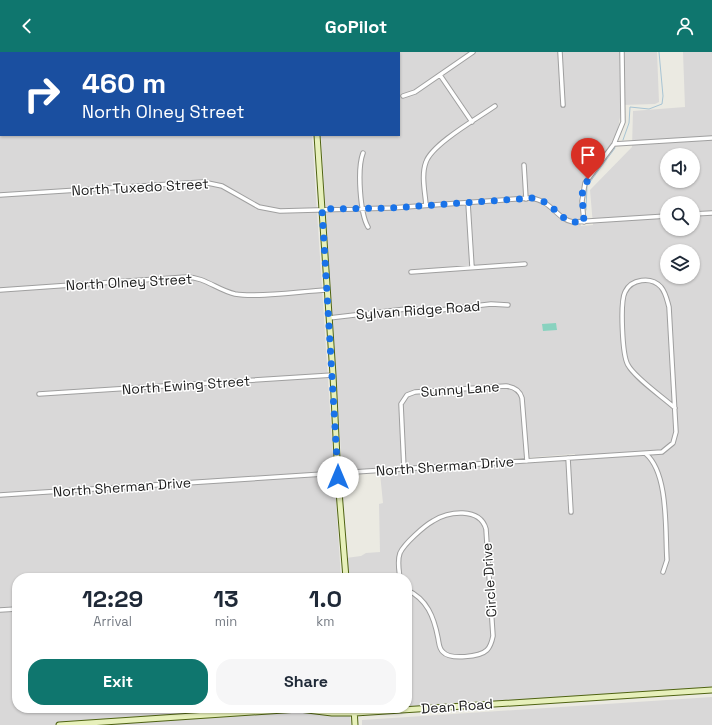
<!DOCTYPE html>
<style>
:root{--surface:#fff;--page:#f6f6f7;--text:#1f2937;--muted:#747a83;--accent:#0f766e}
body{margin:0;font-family:"Space Grotesk",sans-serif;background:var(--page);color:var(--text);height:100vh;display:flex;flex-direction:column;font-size:15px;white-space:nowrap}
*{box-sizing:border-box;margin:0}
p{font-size:13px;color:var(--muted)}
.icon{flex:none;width:22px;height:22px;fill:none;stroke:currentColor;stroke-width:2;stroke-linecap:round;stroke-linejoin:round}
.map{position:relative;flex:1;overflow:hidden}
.sheet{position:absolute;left:12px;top:521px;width:400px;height:140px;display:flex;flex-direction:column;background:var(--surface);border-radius:16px;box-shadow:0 1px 3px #0004}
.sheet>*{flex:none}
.top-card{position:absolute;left:0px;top:0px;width:400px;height:84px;box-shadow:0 1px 3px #0004;background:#1a4fa0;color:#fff;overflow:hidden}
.buttons{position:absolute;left:660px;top:96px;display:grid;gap:8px}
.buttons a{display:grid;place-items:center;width:40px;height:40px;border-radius:50%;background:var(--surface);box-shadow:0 1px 3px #0004;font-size:20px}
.pin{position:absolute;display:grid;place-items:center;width:34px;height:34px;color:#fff;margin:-41px -17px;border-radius:50% 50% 50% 0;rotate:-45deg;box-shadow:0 0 4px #0007}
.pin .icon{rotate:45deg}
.me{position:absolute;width:44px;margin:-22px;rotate:0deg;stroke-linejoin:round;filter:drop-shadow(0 0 3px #0008)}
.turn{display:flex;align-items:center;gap:14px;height:84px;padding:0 16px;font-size:18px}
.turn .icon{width:52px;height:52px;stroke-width:2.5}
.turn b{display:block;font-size:28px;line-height:34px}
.eta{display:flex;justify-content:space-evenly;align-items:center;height:68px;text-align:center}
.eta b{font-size:24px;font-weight:700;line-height:28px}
.primary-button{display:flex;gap:8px;margin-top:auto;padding:8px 16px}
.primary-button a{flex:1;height:46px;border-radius:16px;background:var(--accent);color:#fff;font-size:16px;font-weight:700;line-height:46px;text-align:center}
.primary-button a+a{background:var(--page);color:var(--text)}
header{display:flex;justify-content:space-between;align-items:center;height:52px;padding:0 16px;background:var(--accent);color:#fff;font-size:18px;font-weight:700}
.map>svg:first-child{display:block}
</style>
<header><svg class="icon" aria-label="back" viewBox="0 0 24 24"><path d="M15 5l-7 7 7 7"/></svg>GoPilot<svg class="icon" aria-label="person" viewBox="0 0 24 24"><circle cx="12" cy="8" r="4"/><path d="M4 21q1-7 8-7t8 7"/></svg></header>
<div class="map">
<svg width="712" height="673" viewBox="0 0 712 673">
<rect width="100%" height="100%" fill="#ebeae2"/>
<!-- residential -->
<path fill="#d9d8d8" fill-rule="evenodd" d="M0 0H306L1 1V83H312L341 526H17V656H349L351 673H0Z
M315 0H657L659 50 655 52 622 53 618 77 611 92 579 139 581 174 593 173 590 138 632 95 633 59 685 55 683 0H712V635L407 655V526H347L346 506 361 504 366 501 380 500 379 452 383 451 380 421 575 408V402L346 419 342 416 321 83H399V1ZM667 103H693V129H667ZM667 151H693V177H667ZM667 199H693V225H667Z
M712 645V673H362V668Z"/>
<!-- pitch -->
<path fill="#89d2bf" d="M556 271 557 278 543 279 542 272Z"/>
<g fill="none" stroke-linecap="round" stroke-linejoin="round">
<!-- stream -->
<path stroke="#a7c4d4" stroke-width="1" d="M623 88 629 71 630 55 649 57 662 52 663 44 659 0
M586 158 587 134 615 96"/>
<!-- street casing -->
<g stroke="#9f9f9f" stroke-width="5.5">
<path id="street" d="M345 0V1
M560 0 563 53
M440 23 472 70
M0 37H1
M403 44 415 40 473 0
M614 92 712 86
M363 101C357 117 360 161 368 175
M524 113 526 147
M0 143 203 130 222 134 259 155 280 159 391 156 530 146C552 148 556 167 573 170L667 164
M468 151 472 215
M426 153C425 140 421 123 426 110 432 92 478 66 495 54
M693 162 712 161
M584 170 582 149 585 131 614 92 623 70 622 0
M411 220 525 212
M0 238 186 225C205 225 217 238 235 242 259 246 302 239 327 238
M329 266 406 257 440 258 491 252 508 253
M39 342 333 323
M646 402C669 422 665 479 667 508L663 520
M568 406 571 460
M404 417 401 352 407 343 415 340 506 334C514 335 520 339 522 346L527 409
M0 443 662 400 673 391 676 380 669 255C667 248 666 241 661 235 651 224 631 227 625 240 620 250 622 303 628 313 635 326 663 345 675 356
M400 526C399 518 397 509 400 501 404 492 424 474 433 469 448 459 480 455 486 477L493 584C492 589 491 594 487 598 480 605 450 608 443 600 439 597 439 591 438 586 434 565 427 547 407 538
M0 558 17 557"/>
</g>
<!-- secondary casing -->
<g stroke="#4f6312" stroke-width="7">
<path id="secondary" d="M311 0V1
M317 83 333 323 338 427 346 526
M354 656 355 673
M59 673 299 657 332 661H355L712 638"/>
</g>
<!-- street -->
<use href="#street" stroke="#fff" stroke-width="3.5"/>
<!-- secondary -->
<use href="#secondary" stroke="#e7f0bb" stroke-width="5"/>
</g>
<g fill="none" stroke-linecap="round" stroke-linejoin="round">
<!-- route -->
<path stroke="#1a73e8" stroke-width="7" stroke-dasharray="0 12.6" d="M338 425 322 157 391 156 532 146C557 149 557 173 584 170L582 142 588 127"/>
</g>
<g text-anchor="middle" stroke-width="3" stroke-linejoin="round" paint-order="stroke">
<!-- street labels -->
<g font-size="14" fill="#1b1b1b" stroke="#fff">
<text transform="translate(140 135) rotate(-3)" y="5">North Tuxedo Street</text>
<text transform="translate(129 230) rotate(-3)" y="5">North Olney Street</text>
<text transform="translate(418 258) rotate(-4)" y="5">Sylvan Ridge Road</text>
<text transform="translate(186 333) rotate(-4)" y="5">North Ewing Street</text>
<text transform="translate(460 337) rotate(-4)" y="5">Sunny Lane</text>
<text transform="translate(445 414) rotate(-4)" y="5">North Sherman Drive</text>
<text transform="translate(122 435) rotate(-4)" y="5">North Sherman Drive</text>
<text transform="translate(489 528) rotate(-94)" y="5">Circle Drive</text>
<text transform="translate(457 654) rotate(-4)" y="5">Dean Road</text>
</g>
</g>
</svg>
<div class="buttons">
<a><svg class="icon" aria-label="sound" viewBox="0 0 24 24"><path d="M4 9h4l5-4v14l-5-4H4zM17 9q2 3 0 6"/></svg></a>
<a><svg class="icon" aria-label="search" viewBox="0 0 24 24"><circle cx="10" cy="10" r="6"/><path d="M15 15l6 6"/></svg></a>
<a><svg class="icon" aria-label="layers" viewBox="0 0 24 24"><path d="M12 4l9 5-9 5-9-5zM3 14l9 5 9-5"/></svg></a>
</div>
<div class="pin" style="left:588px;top:127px;background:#d93025"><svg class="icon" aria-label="arrive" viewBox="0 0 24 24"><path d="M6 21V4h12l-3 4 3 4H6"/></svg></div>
<svg class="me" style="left:338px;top:425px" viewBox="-20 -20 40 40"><circle r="19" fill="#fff"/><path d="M0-13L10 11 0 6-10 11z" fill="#1a73e8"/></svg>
<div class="top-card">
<div class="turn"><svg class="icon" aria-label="right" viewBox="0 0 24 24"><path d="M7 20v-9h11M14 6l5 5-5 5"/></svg><div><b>460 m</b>North Olney Street</div></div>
</div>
<section class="sheet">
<div class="eta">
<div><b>12:29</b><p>Arrival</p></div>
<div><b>13</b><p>min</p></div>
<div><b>1.0</b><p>km</p></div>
</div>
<div class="primary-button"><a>Exit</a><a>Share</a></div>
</section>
</div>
